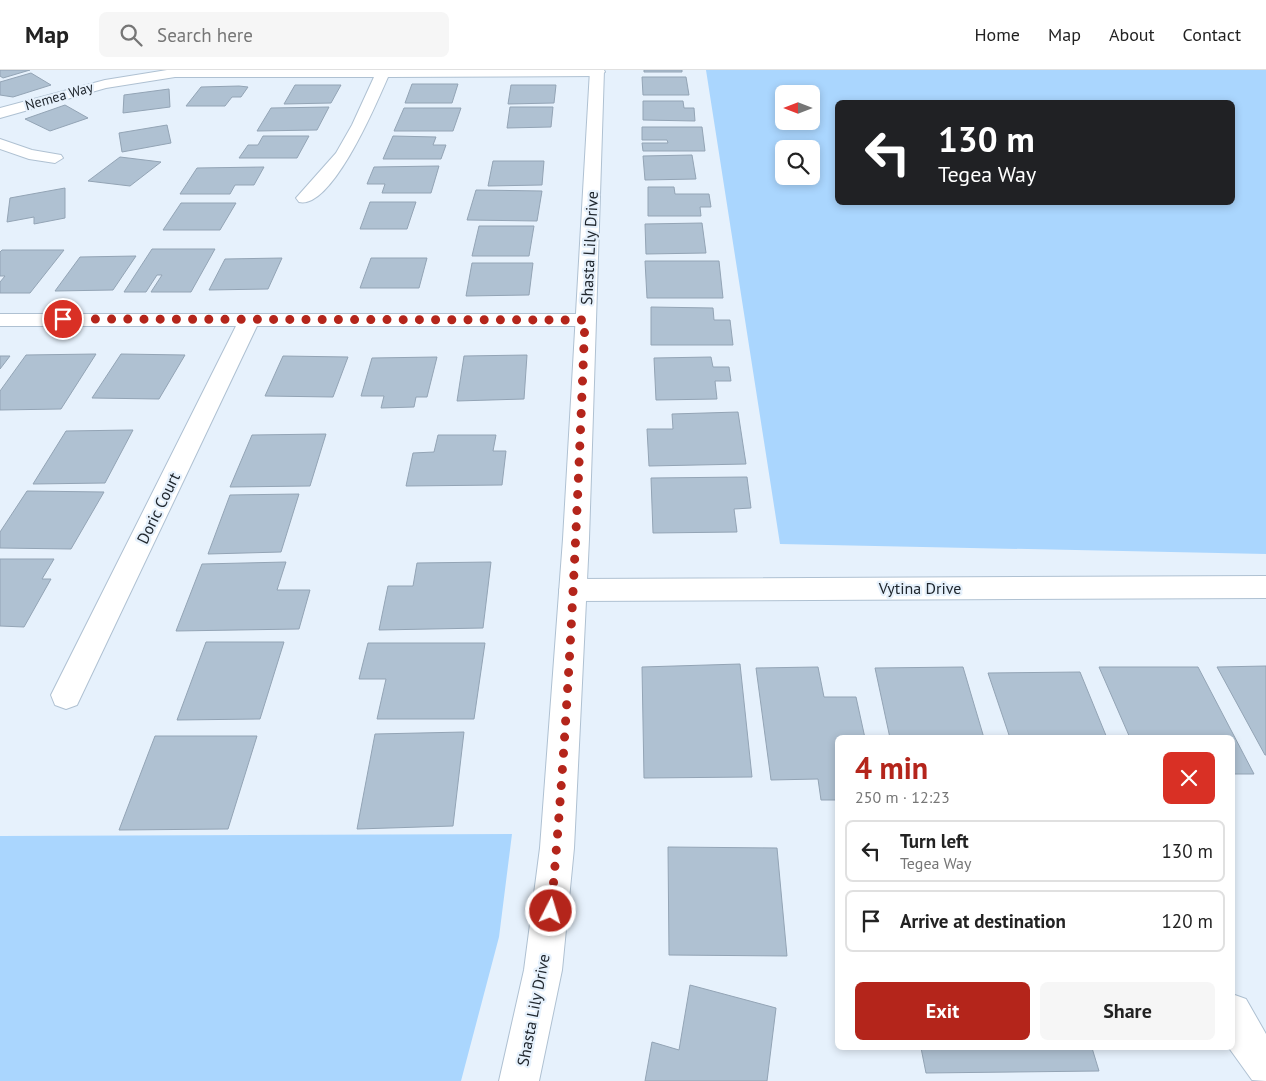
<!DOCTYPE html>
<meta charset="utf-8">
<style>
:root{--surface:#fff;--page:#f6f6f6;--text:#222;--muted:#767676;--line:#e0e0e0;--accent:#b4251b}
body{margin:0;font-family:"PT Sans",sans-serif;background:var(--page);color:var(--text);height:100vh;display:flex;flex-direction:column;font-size:19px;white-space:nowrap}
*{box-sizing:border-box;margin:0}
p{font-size:16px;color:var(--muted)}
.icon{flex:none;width:28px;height:28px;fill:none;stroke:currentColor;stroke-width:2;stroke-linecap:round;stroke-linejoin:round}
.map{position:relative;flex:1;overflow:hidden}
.drawer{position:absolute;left:835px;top:665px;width:400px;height:315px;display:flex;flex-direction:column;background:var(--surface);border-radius:8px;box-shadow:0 2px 8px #0003}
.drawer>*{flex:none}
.banner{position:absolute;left:835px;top:30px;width:400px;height:105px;border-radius:8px;box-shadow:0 2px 8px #0003;background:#202124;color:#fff;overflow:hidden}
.needle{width:32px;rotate:270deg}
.buttons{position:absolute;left:775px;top:15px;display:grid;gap:10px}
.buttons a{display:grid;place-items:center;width:45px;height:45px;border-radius:8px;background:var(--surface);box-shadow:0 2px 8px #0003;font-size:25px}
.pin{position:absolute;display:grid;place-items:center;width:42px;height:42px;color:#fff;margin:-21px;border:2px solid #fff;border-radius:50%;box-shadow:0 1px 5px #0007}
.me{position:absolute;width:55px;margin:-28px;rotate:5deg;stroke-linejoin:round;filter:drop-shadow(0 0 4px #0008)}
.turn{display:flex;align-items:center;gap:18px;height:105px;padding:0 20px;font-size:22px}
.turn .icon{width:65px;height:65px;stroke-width:2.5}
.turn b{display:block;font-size:35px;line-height:42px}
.round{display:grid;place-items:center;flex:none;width:52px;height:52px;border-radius:8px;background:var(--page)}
.headline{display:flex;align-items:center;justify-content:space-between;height:85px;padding:0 20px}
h1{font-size:30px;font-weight:800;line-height:38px;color:var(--accent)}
.cta{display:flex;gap:10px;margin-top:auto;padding:10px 20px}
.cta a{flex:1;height:58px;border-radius:8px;background:var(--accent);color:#fff;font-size:20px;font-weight:800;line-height:58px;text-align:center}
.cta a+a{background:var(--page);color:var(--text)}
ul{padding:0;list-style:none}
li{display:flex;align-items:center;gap:15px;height:62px;margin:0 10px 8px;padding:0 10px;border:2px solid var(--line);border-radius:8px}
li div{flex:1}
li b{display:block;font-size:19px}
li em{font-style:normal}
header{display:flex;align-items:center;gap:30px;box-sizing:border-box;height:70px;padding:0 25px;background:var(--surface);border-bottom:1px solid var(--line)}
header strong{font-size:24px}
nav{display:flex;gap:28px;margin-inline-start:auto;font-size:18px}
.search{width:350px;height:45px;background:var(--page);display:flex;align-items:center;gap:12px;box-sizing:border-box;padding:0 18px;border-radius:8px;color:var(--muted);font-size:19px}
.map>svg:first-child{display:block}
</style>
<header>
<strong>Map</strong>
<div class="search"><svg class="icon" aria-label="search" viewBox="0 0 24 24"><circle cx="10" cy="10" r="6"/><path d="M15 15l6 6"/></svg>Search here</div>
<nav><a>Home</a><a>Map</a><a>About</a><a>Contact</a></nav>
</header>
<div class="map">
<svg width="1266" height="1011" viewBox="0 0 1266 1011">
<rect width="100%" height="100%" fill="#e6f1fc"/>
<!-- green -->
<path fill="#aad6fe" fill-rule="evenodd" d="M706 0H1266V484L780 474ZM784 24H811V51H784ZM838 32H1232V132H838ZM784 79H811V106H784Z
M512 764 499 867 461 1011H0V766Z"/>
<!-- building -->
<path fill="#afc1d2" stroke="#93a4b5" d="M0 0H30L3 8 0 6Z
M644 0H682V2H644Z
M31 3 51 15 13 27 0 25V12Z
M642 7H686L689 25H643Z
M412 14H458L452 33H405Z
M295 15H341L331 33 284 34Z
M511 15H556L554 33 508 34Z
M239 16 248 17 241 27H232L225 36H186L201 17Z
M169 19 170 37 123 43 124 25Z
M643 31H683L684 38H694L695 51 643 50Z
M65 35 88 48 50 61 25 49Z
M329 37 317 60 257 61 271 38Z
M510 37H553L551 57 507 58Z
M404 38H461L453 61H394Z
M167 55 171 73 122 82 119 63Z
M642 57H702L705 81H643L642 73H668L667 70H642Z
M263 66H309L297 88H239L248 75H258Z
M393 66 436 67 433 75H446L441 89H383Z
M692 85 696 109 645 110 643 86Z
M120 87 161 92 130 116 88 111Z
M493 91H544L542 115 488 116Z
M439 96 431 123H382L385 114H367L374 97Z
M264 97 254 115H235L230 124H180L197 98Z
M648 117H674L675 124H709L711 137H700L701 146H648Z
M65 118V148L34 154V147L7 152 10 128Z
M476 120 542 121 537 151 467 150Z
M370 132H416L407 159H360Z
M181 133H236L220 160H163Z
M702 153 706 183 646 184 645 154Z
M479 156H534L529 186H472Z
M152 179H215L191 222H151L162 205H157L146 222H124Z
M2 180H64L30 223H0V212L5 206H0V182Z
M136 186 113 220 55 221 80 187Z
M282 188 268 219 209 220 225 189Z
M371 188H427L419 218H360Z
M645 191H719L723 228H647Z
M472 193H533L529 225 466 226Z
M651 237 713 238 714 250H730L733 275H651Z
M96 284 61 339 0 340V321L26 285Z
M121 284 185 285 159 329 92 328Z
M527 285 524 329 457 331 464 286Z
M0 286H10L0 299Z
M283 286 348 287 333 327 265 326Z
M437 287 427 327H416L414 337 381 338 384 326H361L372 288Z
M711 287 713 297H729L731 311H715L717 329 656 330 654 288Z
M738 342 746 394 649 396 647 359H673L672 344Z
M133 360 105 413 33 414 66 361Z
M326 364 310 416 230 417 252 365Z
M438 365H496L493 381H506L502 415 406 416 413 383 434 382Z
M747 407 751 438 734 439 737 462 653 463 651 408Z
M27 421 104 422 71 479 0 478V462Z
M299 424 281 482 208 484 230 425Z
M0 489H54L42 509H51L24 557 0 556Z
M286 492 277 520H310L299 559 176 561 202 494Z
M491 492 483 558 379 560 388 516H413L417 493Z
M206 572H284L260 649 177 650Z
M368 573H485L474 649H377L386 609H359Z
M740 594 752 707 644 708 642 597Z
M1266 596V685H1265L1217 597Z
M818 597 824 627H856L865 668H838V730H821L818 709 771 710 756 598Z
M963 597 984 668H890L875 598Z
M1099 597H1198L1254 704H1232V668H1130Z
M1080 602 1107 668H1010L988 603Z
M464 662 453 756 357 759 375 664Z
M155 666H257L228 759 119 760Z
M668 777 777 778 787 886 669 885Z
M690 915 776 938 767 1011H645L652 972 679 980Z
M921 978H1092L1099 1001 926 1003Z"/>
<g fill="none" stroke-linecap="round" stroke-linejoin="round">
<!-- street casing -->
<g stroke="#afc1d2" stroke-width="2">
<path id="street" d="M167 0H604L605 2 598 6 388 7C377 32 332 140 299 132L296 128 336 83 352 55 374 7H175L106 18 0 48V38L105 10Z
M0 69 32 80 61 85 63 88 55 93 29 89 0 79Z
M0 244H585L592 246 595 250 592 254 585 256H257L77 635 66 639 55 635 51 625 236 256H0Z
M1266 506V528L573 531 563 528 559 520 563 512 573 509Z
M1232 924 1246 929 1266 964V1011L1252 1010 1229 978H1232Z"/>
</g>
<!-- secondary casing -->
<g stroke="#afc1d2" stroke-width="2">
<path id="secondary" d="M590 0H604L589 469 574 778 562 900 539 1011H499L524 900 540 778 563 469Z"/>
</g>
<!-- street -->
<use href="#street" fill="#fff" fill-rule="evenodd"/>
<!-- secondary -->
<use href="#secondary" fill="#fff" fill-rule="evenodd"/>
</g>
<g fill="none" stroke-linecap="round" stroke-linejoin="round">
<!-- route -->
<path stroke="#b4251b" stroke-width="9" stroke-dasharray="0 16.2" d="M63 249 585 250C577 447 569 645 551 841"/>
</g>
<g text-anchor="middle" stroke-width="4.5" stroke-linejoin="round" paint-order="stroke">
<!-- far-street labels -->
<g font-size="14" fill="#20272e" stroke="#e6f1fc">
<text transform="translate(59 26) rotate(-16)" y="5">Nemea Way</text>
</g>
<!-- street labels -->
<g font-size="16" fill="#20272e" stroke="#e6f1fc">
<text transform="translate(589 178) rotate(-87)" y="6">Shasta Lily Drive</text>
<text transform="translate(158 438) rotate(-64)" y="6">Doric Court</text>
<text x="920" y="524">Vytina Drive</text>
<text transform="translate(533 940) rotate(-79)" y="6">Shasta Lily Drive</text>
</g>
</g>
</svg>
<div class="buttons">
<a><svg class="needle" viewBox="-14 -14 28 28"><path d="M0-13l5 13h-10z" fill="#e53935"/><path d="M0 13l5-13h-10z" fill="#767676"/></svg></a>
<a><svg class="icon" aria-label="search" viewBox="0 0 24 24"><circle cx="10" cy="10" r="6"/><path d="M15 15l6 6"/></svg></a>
</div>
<div class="pin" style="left:63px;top:249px;background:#d93025"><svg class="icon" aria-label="arrive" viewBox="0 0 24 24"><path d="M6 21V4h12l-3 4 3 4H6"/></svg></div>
<svg class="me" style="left:551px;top:841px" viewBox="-20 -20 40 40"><circle r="17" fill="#b4251b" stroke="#fff" stroke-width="3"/><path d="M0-11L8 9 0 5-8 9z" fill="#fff"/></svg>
<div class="banner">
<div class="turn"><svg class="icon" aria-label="left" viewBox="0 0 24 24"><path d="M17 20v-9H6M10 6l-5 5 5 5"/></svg><div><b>130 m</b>Tegea Way</div></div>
</div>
<section class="drawer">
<div class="headline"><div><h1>4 min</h1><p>250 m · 12:23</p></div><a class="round" style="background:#d93025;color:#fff"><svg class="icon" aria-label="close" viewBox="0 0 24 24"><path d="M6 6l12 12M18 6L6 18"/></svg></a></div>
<ul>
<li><svg class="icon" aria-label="left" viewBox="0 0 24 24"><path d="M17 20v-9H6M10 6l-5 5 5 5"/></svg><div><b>Turn left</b><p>Tegea Way</p></div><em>130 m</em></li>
<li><svg class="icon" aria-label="arrive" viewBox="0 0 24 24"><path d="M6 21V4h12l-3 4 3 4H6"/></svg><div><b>Arrive at destination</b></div><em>120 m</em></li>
</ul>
<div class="cta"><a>Exit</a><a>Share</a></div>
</section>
</div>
